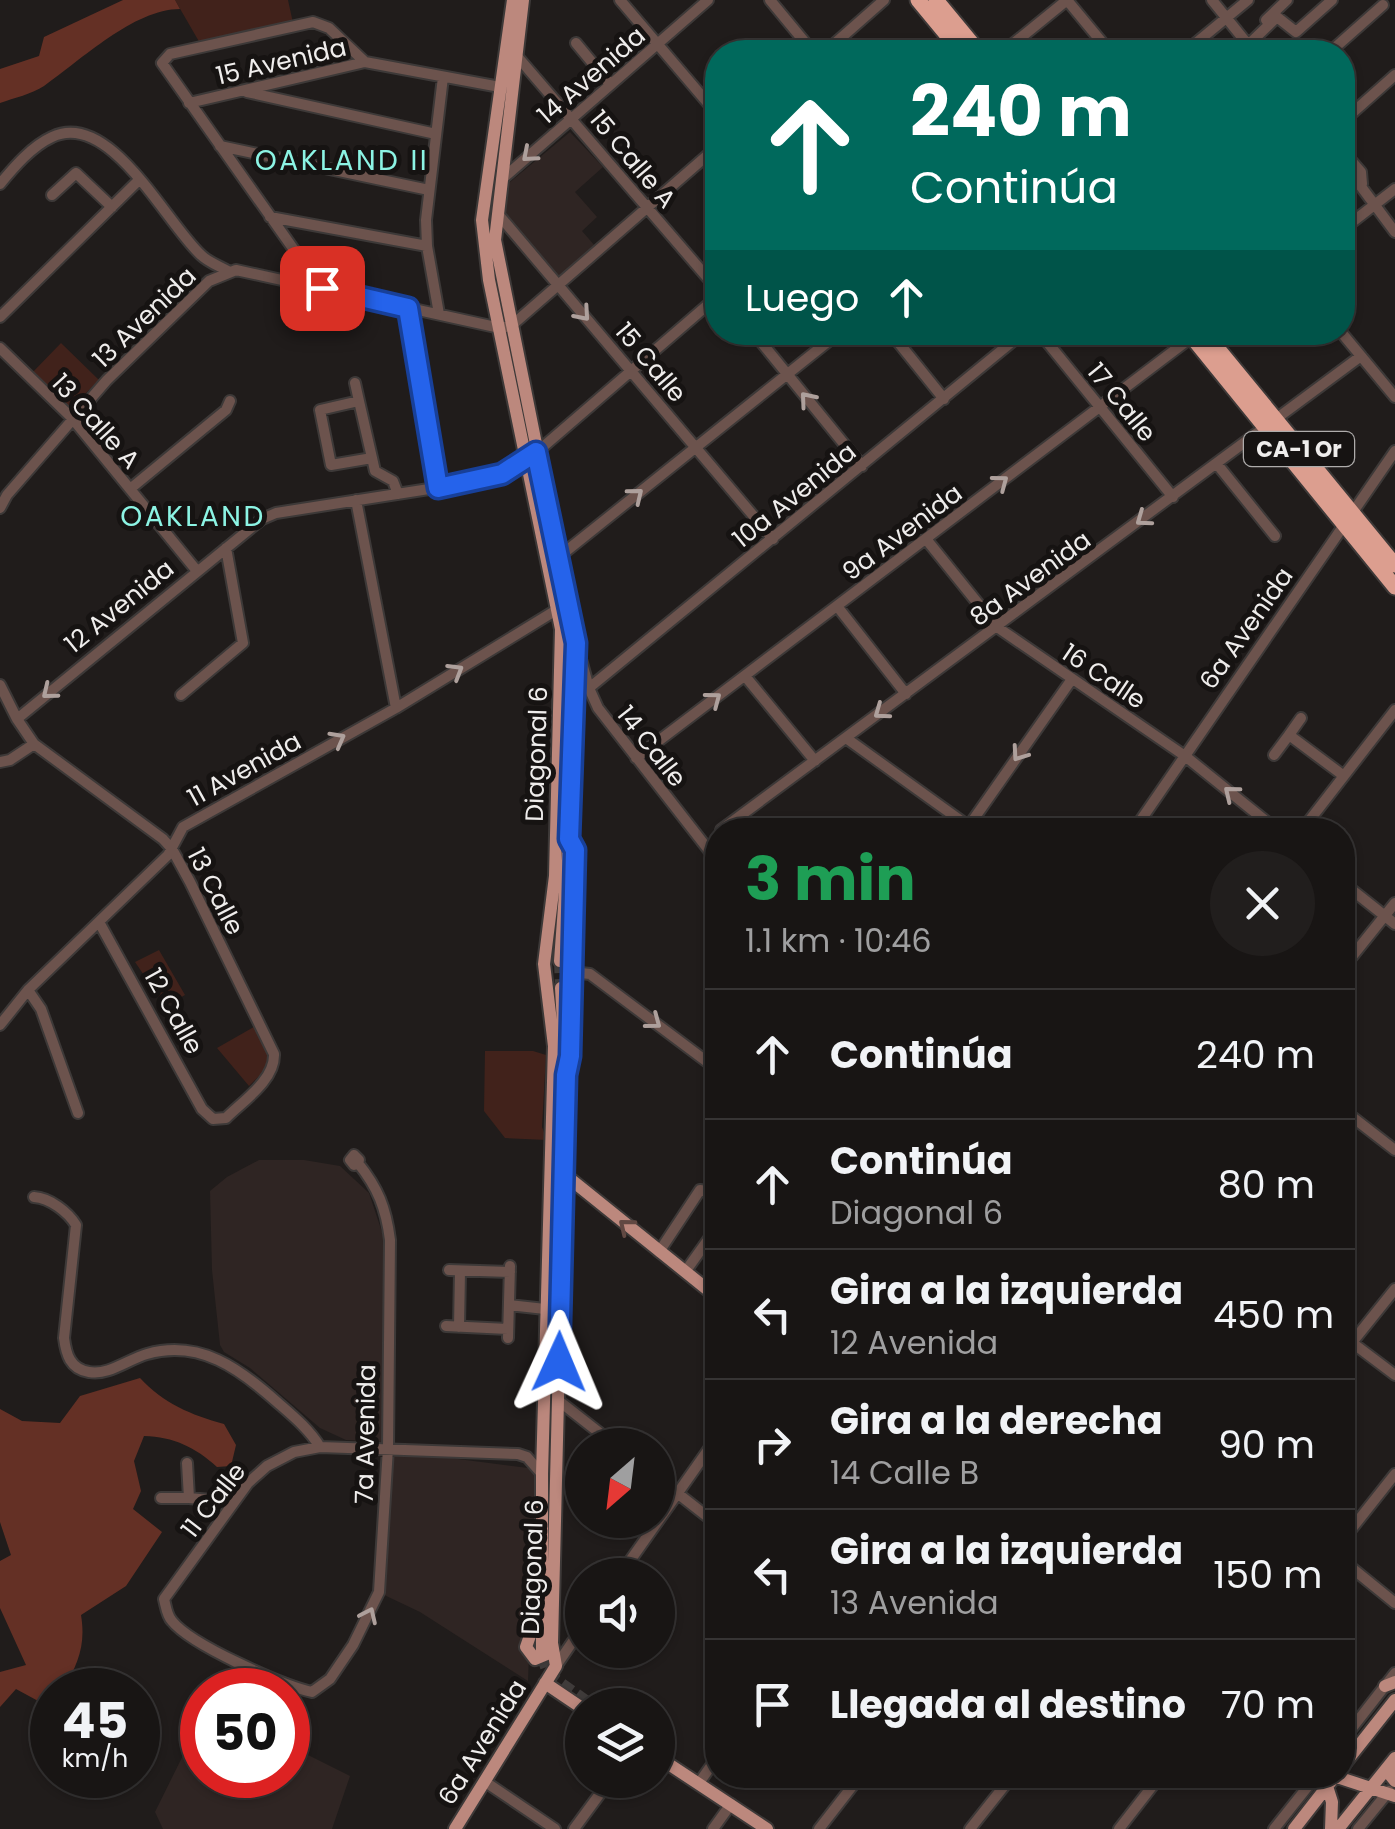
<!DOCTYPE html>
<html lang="es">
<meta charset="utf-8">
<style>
:root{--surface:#181514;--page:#211e1d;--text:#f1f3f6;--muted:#9f9fa0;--line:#363434}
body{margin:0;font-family:Poppins,sans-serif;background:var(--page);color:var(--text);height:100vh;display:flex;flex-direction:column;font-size:38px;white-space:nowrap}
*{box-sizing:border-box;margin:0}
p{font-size:32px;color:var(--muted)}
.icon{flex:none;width:55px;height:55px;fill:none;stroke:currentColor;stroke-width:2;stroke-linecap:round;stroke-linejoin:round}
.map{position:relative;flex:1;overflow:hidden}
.drawer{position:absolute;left:705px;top:818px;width:650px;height:970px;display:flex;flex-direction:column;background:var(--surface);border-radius:40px;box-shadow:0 2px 8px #0004,0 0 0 2px var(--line)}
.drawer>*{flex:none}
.banner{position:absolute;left:705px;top:40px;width:650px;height:305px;border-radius:40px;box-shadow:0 2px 8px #0004,0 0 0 2px var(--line);background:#00695c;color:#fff;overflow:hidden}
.needle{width:65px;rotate:208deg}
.controls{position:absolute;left:565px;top:1428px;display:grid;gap:20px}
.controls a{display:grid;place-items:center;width:110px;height:110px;border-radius:50%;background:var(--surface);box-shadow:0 2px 8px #0004,0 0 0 2px var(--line);font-size:50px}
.speed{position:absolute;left:30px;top:1668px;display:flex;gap:20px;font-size:50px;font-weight:700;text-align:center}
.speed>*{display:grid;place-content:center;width:130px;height:130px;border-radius:50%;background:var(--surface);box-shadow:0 2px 8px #0004,0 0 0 2px var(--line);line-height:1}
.speed small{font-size:25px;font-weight:400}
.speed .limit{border:15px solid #d22;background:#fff;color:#111}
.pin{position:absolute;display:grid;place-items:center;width:85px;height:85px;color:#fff;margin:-42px;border-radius:20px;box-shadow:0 5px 15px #0006}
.me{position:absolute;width:110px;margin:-55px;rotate:1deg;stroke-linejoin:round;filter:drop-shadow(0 0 8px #0008)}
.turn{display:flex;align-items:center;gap:35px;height:210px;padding:0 40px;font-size:45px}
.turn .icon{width:130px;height:130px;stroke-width:2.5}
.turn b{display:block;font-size:70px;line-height:85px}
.then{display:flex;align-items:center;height:95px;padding:0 40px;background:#0003;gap:20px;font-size:38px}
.round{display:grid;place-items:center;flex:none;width:105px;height:105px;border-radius:52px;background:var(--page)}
.summary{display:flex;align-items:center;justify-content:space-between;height:170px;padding:0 40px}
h1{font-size:60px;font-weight:700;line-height:75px;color:#1e9e55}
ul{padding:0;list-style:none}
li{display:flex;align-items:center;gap:30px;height:130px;padding:0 40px;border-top:2px solid var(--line)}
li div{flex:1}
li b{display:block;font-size:38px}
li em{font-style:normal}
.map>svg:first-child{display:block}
</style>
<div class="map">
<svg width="1395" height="1829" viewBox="0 0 1395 1829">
<rect width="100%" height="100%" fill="#201c1b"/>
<!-- built -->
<path fill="#2f2523" d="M570 132 603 167 575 192 597 217 582 231 595 246 559 278 502 214 503 188Z
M259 1160H304L340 1166 369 1193 386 1244 382 1442 346 1440 320 1428 250 1368 224 1352 220 1345 212 1270 210 1191 227 1177Z
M389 1450 536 1469 528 1681 420 1612 380 1593Z
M202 1717V1775H288V1745L350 1776 332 1829H163L155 1812Z"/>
<!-- green -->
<path fill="#41221b" d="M175 0H288L293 23 201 45Z
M61 343 99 380 69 410 31 374Z
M159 950 185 995 165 1006 135 962Z
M261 1023 273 1054 268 1067 249 1086 217 1048Z
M485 1051H533L546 1055 542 1127 547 1140 505 1138 484 1111Z"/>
<!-- forest -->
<path fill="#643025" d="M123 0H175L180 9C134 9 81 60 44 86 32 94 14 98 0 103V69L39 56 44 37Z
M140 1378C163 1403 191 1415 224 1424L236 1445 231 1466 217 1467C195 1447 174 1437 144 1436L134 1461 141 1491 133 1509 162 1532 126 1586 81 1615C86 1645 78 1664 63 1690H52V1696L40 1702 16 1689 0 1707V1672L26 1665 0 1608V1561L11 1555 0 1522V1409L22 1421 60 1423 80 1396Z"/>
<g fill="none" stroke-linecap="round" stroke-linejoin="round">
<!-- major-tunnel -->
<path stroke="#3f3b3a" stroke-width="12" stroke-dasharray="12 6" stroke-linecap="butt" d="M560 961 561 988
M542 1656 549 1675 590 1704"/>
<!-- minor casing -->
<g stroke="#3d3938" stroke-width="14">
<path id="minor" d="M620 0 718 115
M770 0 813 52
M1067 0 1110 52
M1212 0 1254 52
M1266 20 1287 0
M576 43 610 84
M1248 45 1277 17 1296 32 1332 0
M825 52 884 0
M1003 52 1067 0
M1185 52 1248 0
M1330 52 1383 5
M516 55 718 290
M247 92 436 134
M189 103 365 62 500 87
M1342 126 1350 115 1395 75
M220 146 429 190
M1342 150 1361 172 1362 184
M1342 161 1395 232
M501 180 708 0
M0 184C14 167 32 146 52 137 110 109 166 223 201 255 208 262 219 266 228 271
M52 195 76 173 112 207
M498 214 773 539
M270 217 427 246
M1342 230 1395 189
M321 288 162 63 170 54 313 22 329 28 365 62
M408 308 438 488
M439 314 427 246 426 220 443 77
M0 317 139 180
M753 332 862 466
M890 332 944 399
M1039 332 1173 497
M1341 332 1395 397
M0 348 72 418 197 571
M355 383 359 401
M537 452 718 296
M372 458 331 465 320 410 359 401 375 471 393 481 398 494
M1217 464 1275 536
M130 489 226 410 230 401
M356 500 396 708
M0 508 7 495 107 380 209 281 236 270 500 328 511 326 718 146
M926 539 997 627 1185 756 1277 830
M560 556 840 332
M837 606 906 694
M579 652 589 688 598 708 718 862
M745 676 815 761
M0 685 17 719 34 744 163 839 172 849 190 882 274 1054C275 1080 243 1101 226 1118L213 1119 202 1109 99 922
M589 688 1024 332
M181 695 243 643 226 548
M17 719 262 519 276 513 480 481 514 470 527 460
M1289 735 1301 718
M846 738 971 828
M1274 755 1289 735 1344 776
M636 758 1192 337
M0 762 10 760 34 744
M721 830 1361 356
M966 830 1072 679
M1134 830 1395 451
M1302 830 1395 710
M1342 882 1395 924
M1342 969 1395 903
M572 972 590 974 718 1070
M28 990 41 1009 78 1113
M0 1025 28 990 168 855 183 827 396 708 558 609
M1342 1109 1395 1150
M354 1155 359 1160 354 1165 350 1160Z
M358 1163C378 1188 386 1208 390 1240L388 1448 379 1592 353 1645 330 1679 312 1692C282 1685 191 1645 172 1621 167 1616 166 1607 164 1599L248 1483 267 1466 294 1452 320 1447 518 1454 527 1457 541 1473
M34 1197C50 1198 68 1212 76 1225L64 1338C66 1354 70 1369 89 1372 108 1376 129 1359 147 1354 200 1339 240 1369 277 1402 293 1416 309 1429 320 1447
M659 1252 700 1190 718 1193
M449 1270 510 1272
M685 1272 718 1226
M509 1305 545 1309
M446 1326 508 1329
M459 1327 460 1271
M1342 1335 1395 1375
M508 1338 510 1266
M1342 1355 1395 1289
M559 1401 615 1445
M187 1463 189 1498 232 1502
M658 1478 718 1525
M161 1498H189
M1342 1541 1395 1474
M1342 1560 1395 1603
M620 1575 718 1436
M556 1666 582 1628
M1342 1741 1395 1673
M484 1781 555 1829
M699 1783 718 1756
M574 1829 610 1780
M713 1829 731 1804
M819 1829 861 1775
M970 1829 1013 1775
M1119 1829 1161 1775
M1274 1829 1317 1775
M1358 1829 1389 1791"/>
</g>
<!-- major casing -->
<g stroke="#3d3938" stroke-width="16">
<path id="major" d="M513 0 482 220 489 280 561 629 555 876 544 964 554 1046 542 1474V1656
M523 0 495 240 576 643 569 839 560 961
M571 1035 574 875
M564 1174 718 1298
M535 1529 533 1627 526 1647 535 1659 547 1654
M545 1683 582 1708
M1385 1686 1395 1682
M590 1704 592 1705
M658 1757 767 1829
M1392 1762 1391 1776 1395 1781
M1342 1767 1395 1700
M1331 1775 1395 1796
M1326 1783 1332 1802 1331 1829
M455 1829 556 1666 552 1643 566 1075 561 988
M1294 1829 1336 1775
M1338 1829 1395 1758"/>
</g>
<!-- highway casing -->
<g stroke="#3d3938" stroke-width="19">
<path id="highway" d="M918 0 961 52
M936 0 979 52
M1188 332 1395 587
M1204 332 1395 565"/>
</g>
<!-- minor -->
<use href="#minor" stroke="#6c534d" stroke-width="10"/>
<!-- major -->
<use href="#major" stroke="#bc887d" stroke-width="12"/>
<!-- highway -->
<use href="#highway" stroke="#dc9e8f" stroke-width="15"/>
</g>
<!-- one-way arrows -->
<defs><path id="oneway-chevron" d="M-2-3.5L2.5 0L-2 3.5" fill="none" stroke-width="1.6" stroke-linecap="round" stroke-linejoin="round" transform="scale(2.5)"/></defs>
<g stroke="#aea09c">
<use href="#oneway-chevron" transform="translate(529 155) rotate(139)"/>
<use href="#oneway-chevron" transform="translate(583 314) rotate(49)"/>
<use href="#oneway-chevron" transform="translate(807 399) rotate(-130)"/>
<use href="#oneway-chevron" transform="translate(1001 482) rotate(-37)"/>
<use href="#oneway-chevron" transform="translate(636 495) rotate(-39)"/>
<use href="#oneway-chevron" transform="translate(1143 519) rotate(144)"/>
<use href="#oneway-chevron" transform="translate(456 671) rotate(-31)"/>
<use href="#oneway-chevron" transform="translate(49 692) rotate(141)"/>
<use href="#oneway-chevron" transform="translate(714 699) rotate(-37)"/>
<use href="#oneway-chevron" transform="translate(881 712) rotate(144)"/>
<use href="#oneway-chevron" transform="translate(338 739) rotate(-29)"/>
<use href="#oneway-chevron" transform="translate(1019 754) rotate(125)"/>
<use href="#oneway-chevron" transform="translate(1231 793) rotate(-141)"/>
<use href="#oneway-chevron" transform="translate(654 1022) rotate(37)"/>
<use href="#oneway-chevron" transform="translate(369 1615) rotate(-65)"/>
</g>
<use stroke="#614842" href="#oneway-chevron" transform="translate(626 1226) rotate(-141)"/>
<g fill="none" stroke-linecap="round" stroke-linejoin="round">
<!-- route casing -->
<g stroke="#184099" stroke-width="25">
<path id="route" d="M322 288 408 308 438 488 502 474 536 452 576 643 569 839 575 850 570 1056 566 1075 559 1362"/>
</g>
<!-- route -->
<use href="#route" stroke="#2563eb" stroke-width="18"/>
</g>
<g text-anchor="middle" stroke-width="10" stroke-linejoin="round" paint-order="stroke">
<!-- shield labels -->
<rect fill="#161312" stroke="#aeacab" stroke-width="2.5" x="1244" y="432" width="110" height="34" rx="8"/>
<g font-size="22" font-weight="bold" fill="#efedec">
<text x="1299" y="457">CA-1 Or</text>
</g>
<!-- street labels -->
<g font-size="25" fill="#efedec" stroke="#161312">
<text transform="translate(281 61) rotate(-13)" y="9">15 Avenida</text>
<text transform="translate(591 75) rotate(-41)" y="9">14 Avenida</text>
<text transform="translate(633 159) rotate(50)" y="9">15 Calle A</text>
<text transform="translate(144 317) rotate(-44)" y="9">13 Avenida</text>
<text transform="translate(651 362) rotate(50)" y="9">15 Calle</text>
<text transform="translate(1122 402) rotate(51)" y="9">17 Calle</text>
<text transform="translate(96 421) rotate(48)" y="9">13 Calle A</text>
<text transform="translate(794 495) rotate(-39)" y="9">10a Avenida</text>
<text transform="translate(902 532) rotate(-37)" y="9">9a Avenida</text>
<text transform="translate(1030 578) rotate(-36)" y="9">8a Avenida</text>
<text transform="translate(119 606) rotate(-39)" y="9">12 Avenida</text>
<text transform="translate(1246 628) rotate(-55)" y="9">6a Avenida</text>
<text transform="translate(1104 676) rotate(34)" y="9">16 Calle</text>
<text transform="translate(652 746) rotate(52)" y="9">14 Calle</text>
<text transform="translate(536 754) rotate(-88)" y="9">Diagonal 6</text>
<text transform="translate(244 769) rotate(-29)" y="9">11 Avenida</text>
<text transform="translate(216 891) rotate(63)" y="9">13 Calle</text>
<text transform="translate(174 1011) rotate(61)" y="9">12 Calle</text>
<text transform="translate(365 1434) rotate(-89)" y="9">7a Avenida</text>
<text transform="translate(213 1500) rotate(-52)" y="9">11 Calle</text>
<text transform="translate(532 1567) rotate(-88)" y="9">Diagonal 6</text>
<text transform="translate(482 1742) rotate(-58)" y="9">6a Avenida</text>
</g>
<!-- neighbourhood labels -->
<g font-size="28" letter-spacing="2.5" fill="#8cf4e4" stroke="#161312">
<text x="342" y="170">OAKLAND II</text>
<text x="193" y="526">OAKLAND</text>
</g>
</g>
</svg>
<div class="controls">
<a><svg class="needle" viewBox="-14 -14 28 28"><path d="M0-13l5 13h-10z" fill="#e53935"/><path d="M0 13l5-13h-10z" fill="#9f9fa0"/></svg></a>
<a><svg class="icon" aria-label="sound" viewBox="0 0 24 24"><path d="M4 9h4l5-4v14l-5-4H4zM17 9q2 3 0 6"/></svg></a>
<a><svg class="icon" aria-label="layers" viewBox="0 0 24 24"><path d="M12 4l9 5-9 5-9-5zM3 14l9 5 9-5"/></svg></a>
</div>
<div class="speed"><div>45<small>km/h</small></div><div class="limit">50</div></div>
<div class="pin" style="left:322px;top:288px;background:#d93025"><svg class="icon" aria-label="arrive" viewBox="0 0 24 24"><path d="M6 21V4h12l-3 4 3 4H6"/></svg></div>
<svg class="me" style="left:559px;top:1362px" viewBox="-20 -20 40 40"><path d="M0-17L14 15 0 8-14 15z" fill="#2563eb" stroke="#fff" stroke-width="4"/></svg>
<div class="banner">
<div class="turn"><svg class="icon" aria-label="ahead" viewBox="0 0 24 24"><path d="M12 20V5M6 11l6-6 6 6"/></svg><div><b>240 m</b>Continúa</div></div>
<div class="then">Luego<svg class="icon" aria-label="ahead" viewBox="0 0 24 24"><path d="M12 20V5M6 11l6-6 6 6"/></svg></div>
</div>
<section class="drawer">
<div class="summary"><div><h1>3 min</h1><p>1.1 km · 10:46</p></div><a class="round"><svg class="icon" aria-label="close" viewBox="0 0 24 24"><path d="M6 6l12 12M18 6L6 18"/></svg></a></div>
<ul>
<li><svg class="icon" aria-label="ahead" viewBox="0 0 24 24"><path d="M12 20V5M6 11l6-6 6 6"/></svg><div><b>Continúa</b></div><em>240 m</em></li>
<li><svg class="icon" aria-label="ahead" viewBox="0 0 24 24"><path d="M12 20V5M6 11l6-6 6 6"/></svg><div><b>Continúa</b><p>Diagonal 6</p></div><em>80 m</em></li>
<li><svg class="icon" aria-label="left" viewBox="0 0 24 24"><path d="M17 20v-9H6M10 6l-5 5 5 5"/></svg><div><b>Gira a la izquierda</b><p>12 Avenida</p></div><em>450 m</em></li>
<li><svg class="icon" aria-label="right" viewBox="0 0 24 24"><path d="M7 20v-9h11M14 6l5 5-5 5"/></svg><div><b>Gira a la derecha</b><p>14 Calle B</p></div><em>90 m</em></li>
<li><svg class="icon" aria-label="left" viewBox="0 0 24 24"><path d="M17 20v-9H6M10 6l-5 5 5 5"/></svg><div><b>Gira a la izquierda</b><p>13 Avenida</p></div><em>150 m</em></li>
<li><svg class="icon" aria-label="arrive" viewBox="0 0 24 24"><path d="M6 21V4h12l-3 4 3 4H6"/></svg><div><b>Llegada al destino</b></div><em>70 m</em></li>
</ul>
</section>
</div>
